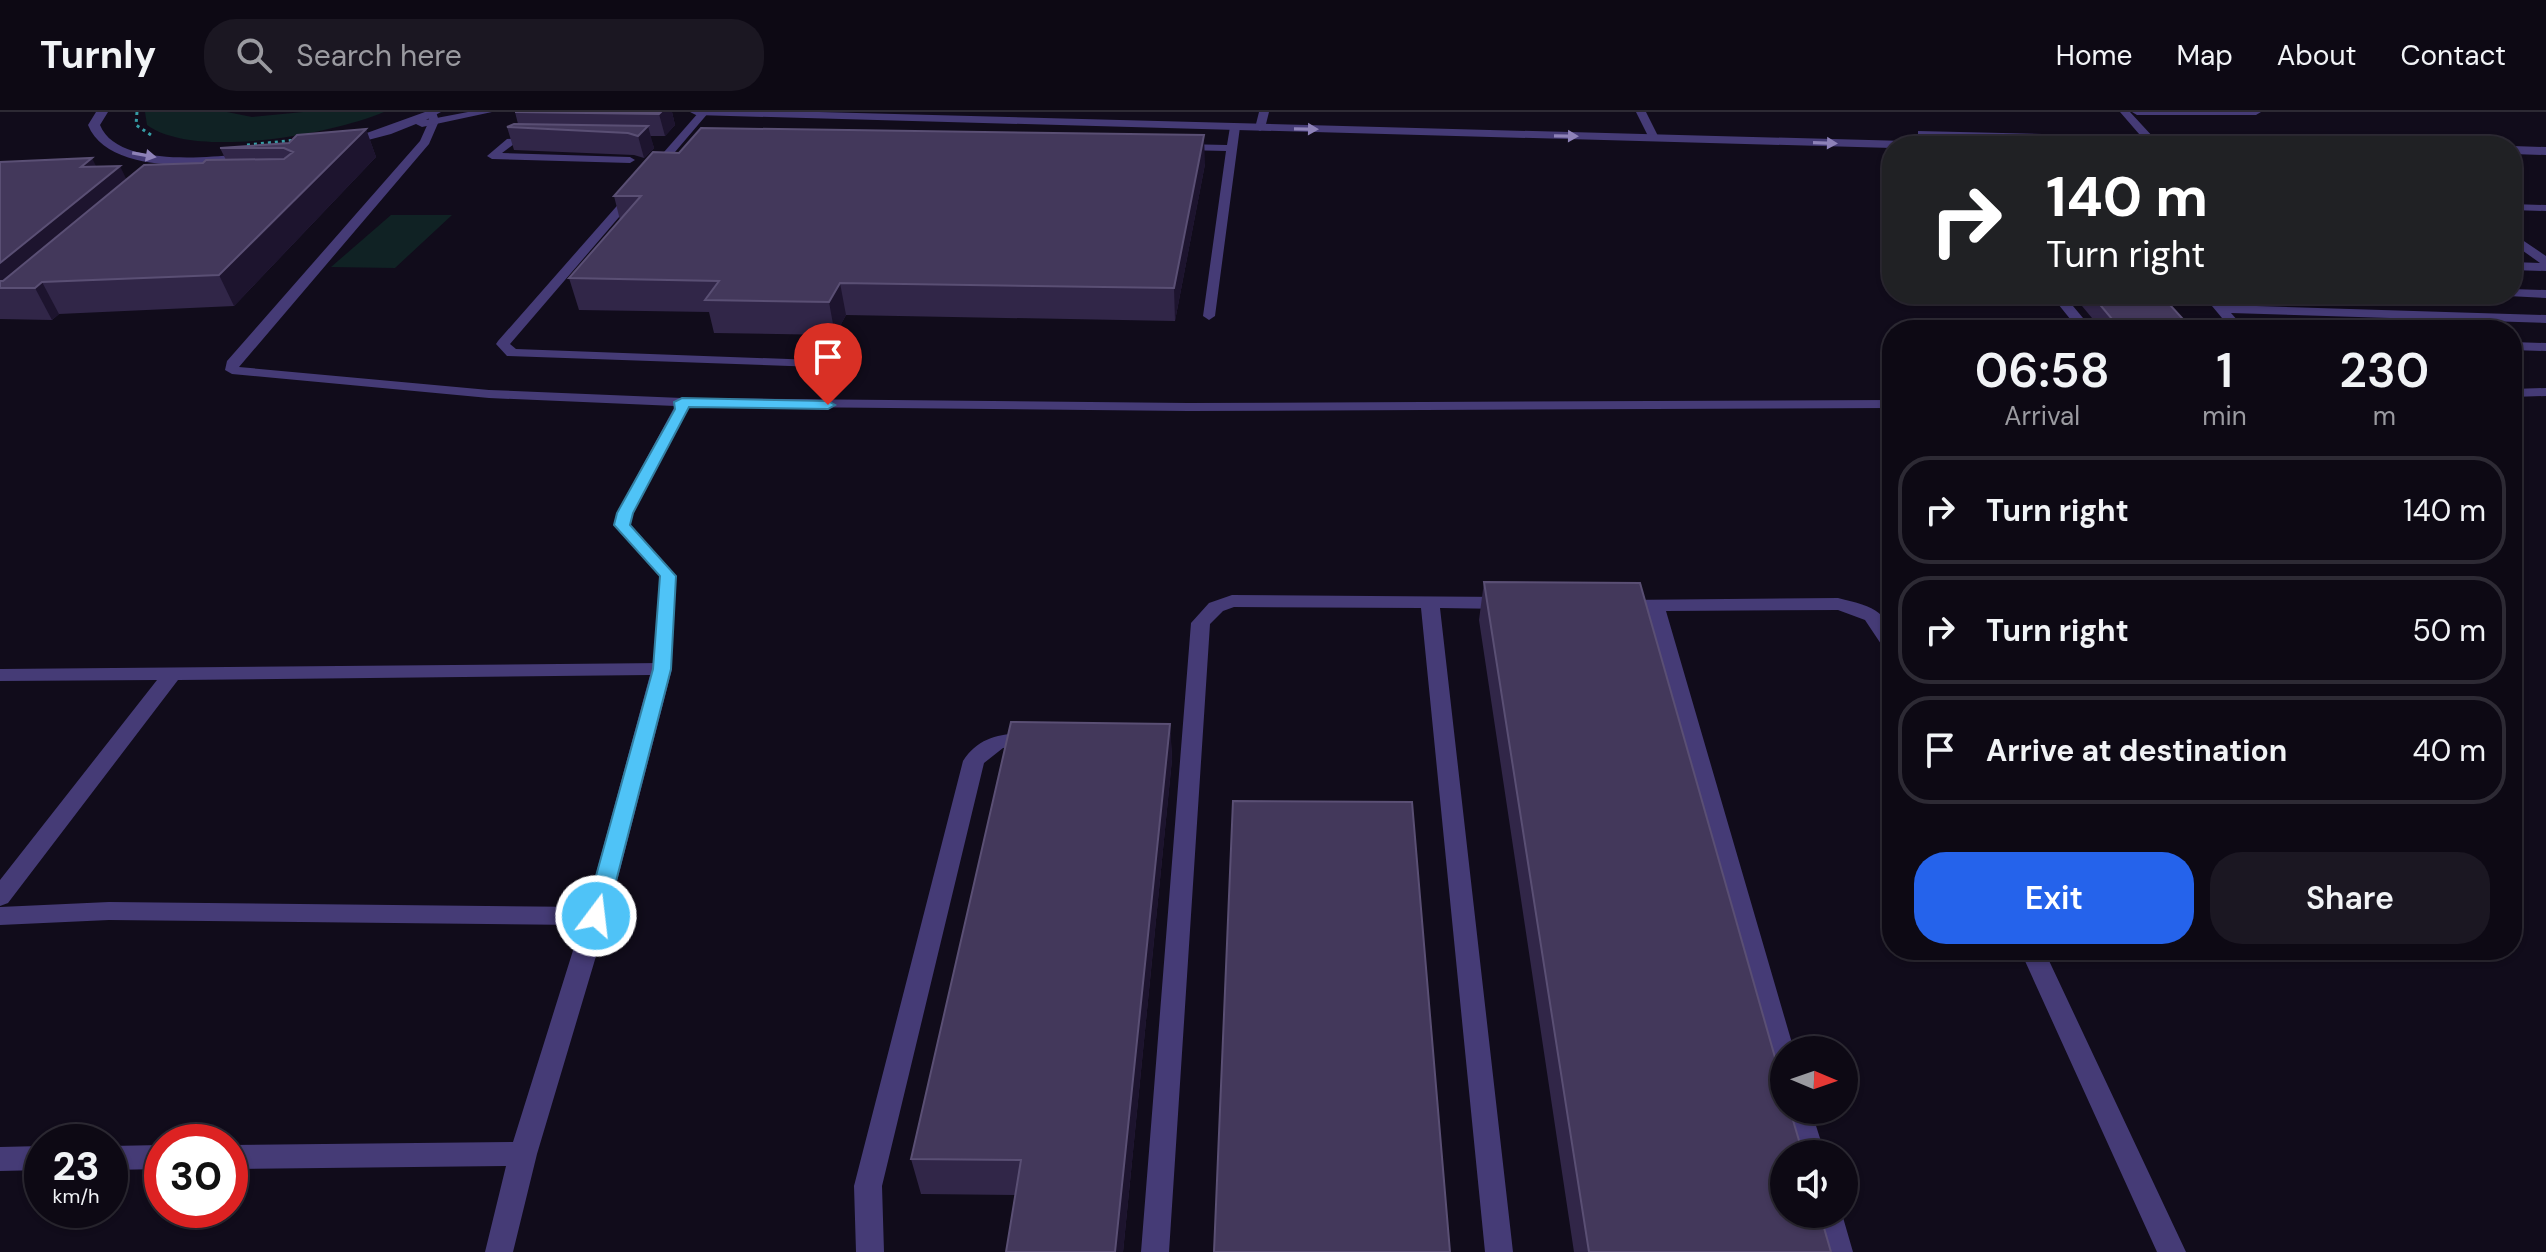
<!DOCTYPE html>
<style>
:root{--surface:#0d0914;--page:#1b1722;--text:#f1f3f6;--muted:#9a9aa0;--line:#2d2a34;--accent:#2563eb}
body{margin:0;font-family:"DM Sans",sans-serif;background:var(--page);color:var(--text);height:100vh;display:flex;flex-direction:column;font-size:30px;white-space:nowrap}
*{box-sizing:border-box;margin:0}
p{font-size:26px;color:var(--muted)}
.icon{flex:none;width:44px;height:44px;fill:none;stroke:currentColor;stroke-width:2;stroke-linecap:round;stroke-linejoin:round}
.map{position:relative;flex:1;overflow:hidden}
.sheet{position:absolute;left:1882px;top:208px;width:640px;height:640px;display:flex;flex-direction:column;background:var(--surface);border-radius:32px;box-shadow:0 2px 6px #0004,0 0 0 2px var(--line)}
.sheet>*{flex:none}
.banner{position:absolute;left:1882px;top:24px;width:640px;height:168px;border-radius:32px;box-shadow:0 2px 6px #0004,0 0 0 2px var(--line);background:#202124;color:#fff;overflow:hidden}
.needle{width:52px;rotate:92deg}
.controls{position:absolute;left:1770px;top:924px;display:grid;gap:16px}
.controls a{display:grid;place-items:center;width:88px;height:88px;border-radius:50%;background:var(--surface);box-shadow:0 2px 6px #0004,0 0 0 2px var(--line);font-size:40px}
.speed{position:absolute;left:24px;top:1012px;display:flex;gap:16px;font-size:40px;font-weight:700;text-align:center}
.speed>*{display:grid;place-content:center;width:104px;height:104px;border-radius:50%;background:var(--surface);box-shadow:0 2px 6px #0004,0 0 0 2px var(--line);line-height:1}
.speed small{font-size:20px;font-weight:400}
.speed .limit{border:12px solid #d22;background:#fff;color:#111}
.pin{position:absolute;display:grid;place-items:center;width:68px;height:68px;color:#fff;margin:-82px -34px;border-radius:50% 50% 50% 0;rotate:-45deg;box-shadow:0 0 8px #0007}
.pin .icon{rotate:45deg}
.me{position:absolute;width:88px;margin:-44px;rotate:15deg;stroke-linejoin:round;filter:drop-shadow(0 0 6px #0008)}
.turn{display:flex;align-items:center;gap:28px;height:168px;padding:0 32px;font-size:36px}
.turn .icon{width:104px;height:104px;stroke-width:2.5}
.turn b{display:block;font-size:56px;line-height:68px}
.eta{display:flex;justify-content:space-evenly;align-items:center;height:136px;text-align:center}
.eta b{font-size:48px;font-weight:600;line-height:56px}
.button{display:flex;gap:16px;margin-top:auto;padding:16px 32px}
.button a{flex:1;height:92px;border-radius:32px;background:var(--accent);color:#fff;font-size:32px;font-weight:600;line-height:92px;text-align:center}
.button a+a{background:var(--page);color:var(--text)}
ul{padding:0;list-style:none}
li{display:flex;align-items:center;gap:24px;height:108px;margin:0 16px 12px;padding:0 16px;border:4px solid var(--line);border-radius:32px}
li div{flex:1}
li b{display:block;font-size:30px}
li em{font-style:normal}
header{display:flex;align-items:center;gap:48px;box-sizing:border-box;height:112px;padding:0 40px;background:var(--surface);border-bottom:2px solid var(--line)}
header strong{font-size:38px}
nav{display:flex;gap:44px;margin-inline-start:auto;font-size:28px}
.search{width:560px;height:72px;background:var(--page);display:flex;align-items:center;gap:20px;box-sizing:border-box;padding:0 28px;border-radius:32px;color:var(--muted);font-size:30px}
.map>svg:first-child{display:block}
</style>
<header>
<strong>Turnly</strong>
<div class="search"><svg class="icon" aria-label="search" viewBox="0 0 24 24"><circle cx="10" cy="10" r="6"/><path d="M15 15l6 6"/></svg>Search here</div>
<nav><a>Home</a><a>Map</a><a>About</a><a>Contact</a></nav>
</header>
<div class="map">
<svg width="2546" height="1140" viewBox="0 0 2546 1140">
<rect width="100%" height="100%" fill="#110c1b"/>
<!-- green -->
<path fill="#102224" d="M145 0H227L252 5 303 0H384C332 22 195 48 147 13Z
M391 103H452L395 156 331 155Z"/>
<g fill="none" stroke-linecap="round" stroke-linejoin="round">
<!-- path -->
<path stroke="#369ca4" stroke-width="3" stroke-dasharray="3 4" stroke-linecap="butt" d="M137 0 136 13 154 25
M247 33 297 28"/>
<!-- service -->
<path fill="#453b76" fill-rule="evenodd" d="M428 0H436L439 9 429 32 239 255 489 278 682 286 1188 291 1892 288V296L1188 299 689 294 633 401 630 412 676 464 671 557 662 563 653 557 660 465 614 413 617 401 675 294 489 286 232 262 225 258 227 249 420 29 429 9Z
M699 0H709L658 60H650V56Z
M1259 0H1269L1265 16 1260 19 1255 16Z
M1636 0H1646L1659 26 1658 28H1650Z
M2120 0H2130L2154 26V30H2146Z
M2132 0H2261L2256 3H2137Z
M1235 12 1240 15 1215 204 1209 208 1203 204 1226 39 1183 38 1178 35 1183 32 1227 33 1230 15Z
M532 25 537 28 536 30 514 32 502 41 630 45 635 48 630 51 492 47 487 44 507 27Z
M634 78 640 81 638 83 510 232 516 237 841 249 848 253 846 256 507 244 496 232 498 229 630 79Z
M2512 92 2546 93V99L2512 98Z
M2512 121 2546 144V159L2512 158V150L2540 151 2512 131Z
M2512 177 2546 178V186L2508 184 2512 182Z
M2050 182H2063L2093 218H2079Z
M2202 182H2215L2225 193 2546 203V211L2231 201 2246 218H2232Z
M2512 230 2546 231V239L2512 238Z
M2546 276V284L2512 285V277Z"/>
<!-- minor -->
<path fill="#453b76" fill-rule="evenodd" d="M1232 483 1506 485 1515 491 1506 497 1440 496 1513 1140H1485L1421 496 1234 495 1223 499 1210 512 1169 1140H1141L1191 511 1209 491Z
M1838 486C1875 495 1892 499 1892 540L1885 538 1865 508 1838 498 1666 499 1794 938H1784V958L1775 955 1771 947 1647 499 1622 500 1613 494 1622 488Z
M662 551 672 557 608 804 537 1042 513 1140H485L506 1054 230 1057V1033L513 1030 581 813 109 808 0 813V795L109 790 587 795 650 563 178 568 8 791 0 794V768L157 568 0 569V557Z
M1031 621 1038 623 1041 628 1038 633 1003 636 984 651 882 1074 884 1140H856L854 1074 963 649C979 624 1003 621 1031 621Z
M2020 838H2044L2186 1140H2157Z
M1785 998H1811L1825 1042H1797Z
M162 1033V1057L110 1058V1034Z
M42 1034V1058L0 1059V1035Z
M1814 1102H1842L1853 1140H1825Z"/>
<!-- tertiary -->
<path fill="#453b76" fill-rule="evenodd" d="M96 0H108L100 13C116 53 198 46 234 43L240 47 234 51C192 54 107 60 88 13Z
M425 0H441L426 8 468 0H492L422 15 416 12 391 22 345 34 339 31Z
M690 0H819L1942 30 1948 34 1892 36 696 3Z
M1918 19 2378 30 2384 34H2256L1922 24 1918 23Z
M2512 34 2546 35V43L2512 42Z"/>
</g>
<!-- wall -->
<path fill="#312648" d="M515 0H672L675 13 665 24H650L654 36 644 46 634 43 514 38 507 15 518 12Z
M366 17 376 45 234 194 59 202 52 208 0 207V50L97 55 127 67 203 51 226 48 220 36 289 31Z
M1205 52 1175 209 846 203 835 223 714 221 709 200 579 198 569 166 620 108 614 84Z
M2072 182H2160L2193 218H2102Z
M1484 470 1831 1140H1574L1479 508Z
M1170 612 1172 647 1123 1140H1006L1015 1083 921 1082 911 1047Z"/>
<!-- shaded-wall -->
<path fill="#1d142e" d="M661 0H672L675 13 665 24 659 2Z
M648 14 654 36 644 46 638 24Z
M366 17 376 45 234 194 219 163Z
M1204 23 1205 52 1175 209 1174 176Z
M92 46 103 68 120 54 134 83 0 176V151L81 55Z
M42 170 59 202 52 208 35 176Z
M840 171 846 203 835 223 829 190Z
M1170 612 1172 647 1123 1140H1115Z"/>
<!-- building -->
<path fill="#43385b" stroke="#5a4f74" stroke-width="2" d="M515 0H661L659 2Z
M514 12 648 14 638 24 628 21 507 15Z
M701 16 1204 23 1174 176 840 171 829 190 705 188 719 169 569 166 641 84H614L653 40 679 41Z
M366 17 219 163 42 170 35 176H0V169H3L144 53 203 51 206 48 284 47 293 40 284 36H220L289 31 297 23Z
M92 46 81 55 120 54 0 151V50Z
M2091 182H2160L2193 218H2137L2132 213H2117Z
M1484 470 1640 471 1784 977V998H1790L1803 1042H1784V1102H1820L1831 1140H1589Z
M1011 610 1170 612 1115 1140H1006L1021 1048 911 1047Z
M1233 689 1412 690 1450 1140H1214Z"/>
<!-- one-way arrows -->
<defs><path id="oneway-solid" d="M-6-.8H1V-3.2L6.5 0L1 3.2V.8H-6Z" transform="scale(2)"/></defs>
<g fill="#8e82b8">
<use href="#oneway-solid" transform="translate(1306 17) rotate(1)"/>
<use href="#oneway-solid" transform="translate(1566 24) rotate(1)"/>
<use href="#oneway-solid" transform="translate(1825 31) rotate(2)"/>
<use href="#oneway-solid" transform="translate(144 43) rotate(10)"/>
</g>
<!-- route -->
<path fill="#4fc3f7" stroke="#337fa1" stroke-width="2" d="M682 286 828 289 835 293 828 297 689 295 633 401 630 413 676 464 671 557 607 804 604 810H589L585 804 653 557 660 464 614 413 617 401 675 297 674 290Z"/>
</svg>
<div class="controls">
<a><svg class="needle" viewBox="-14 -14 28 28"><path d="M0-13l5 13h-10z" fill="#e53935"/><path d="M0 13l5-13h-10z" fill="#9a9aa0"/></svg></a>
<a><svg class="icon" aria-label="sound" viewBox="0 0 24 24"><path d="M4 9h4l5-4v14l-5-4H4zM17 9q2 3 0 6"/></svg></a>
</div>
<div class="speed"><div>23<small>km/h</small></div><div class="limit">30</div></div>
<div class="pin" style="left:828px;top:293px;background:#d93025"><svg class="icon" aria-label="arrive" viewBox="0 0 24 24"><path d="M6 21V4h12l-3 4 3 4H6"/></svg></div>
<svg class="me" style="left:596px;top:804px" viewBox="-20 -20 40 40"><circle r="17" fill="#4fc3f7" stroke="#fff" stroke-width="3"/><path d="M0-11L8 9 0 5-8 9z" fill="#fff"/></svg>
<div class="banner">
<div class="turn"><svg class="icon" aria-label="right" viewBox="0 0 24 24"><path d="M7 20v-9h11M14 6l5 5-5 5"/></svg><div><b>140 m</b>Turn right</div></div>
</div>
<section class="sheet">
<div class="eta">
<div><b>06:58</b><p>Arrival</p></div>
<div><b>1</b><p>min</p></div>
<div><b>230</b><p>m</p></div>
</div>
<ul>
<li><svg class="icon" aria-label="right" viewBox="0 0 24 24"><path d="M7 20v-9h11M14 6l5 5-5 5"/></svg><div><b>Turn right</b></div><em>140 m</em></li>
<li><svg class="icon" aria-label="right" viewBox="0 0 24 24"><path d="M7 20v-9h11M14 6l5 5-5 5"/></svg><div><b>Turn right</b></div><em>50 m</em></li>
<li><svg class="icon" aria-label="arrive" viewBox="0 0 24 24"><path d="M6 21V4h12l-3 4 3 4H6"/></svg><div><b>Arrive at destination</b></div><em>40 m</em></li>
</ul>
<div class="button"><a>Exit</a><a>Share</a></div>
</section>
</div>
